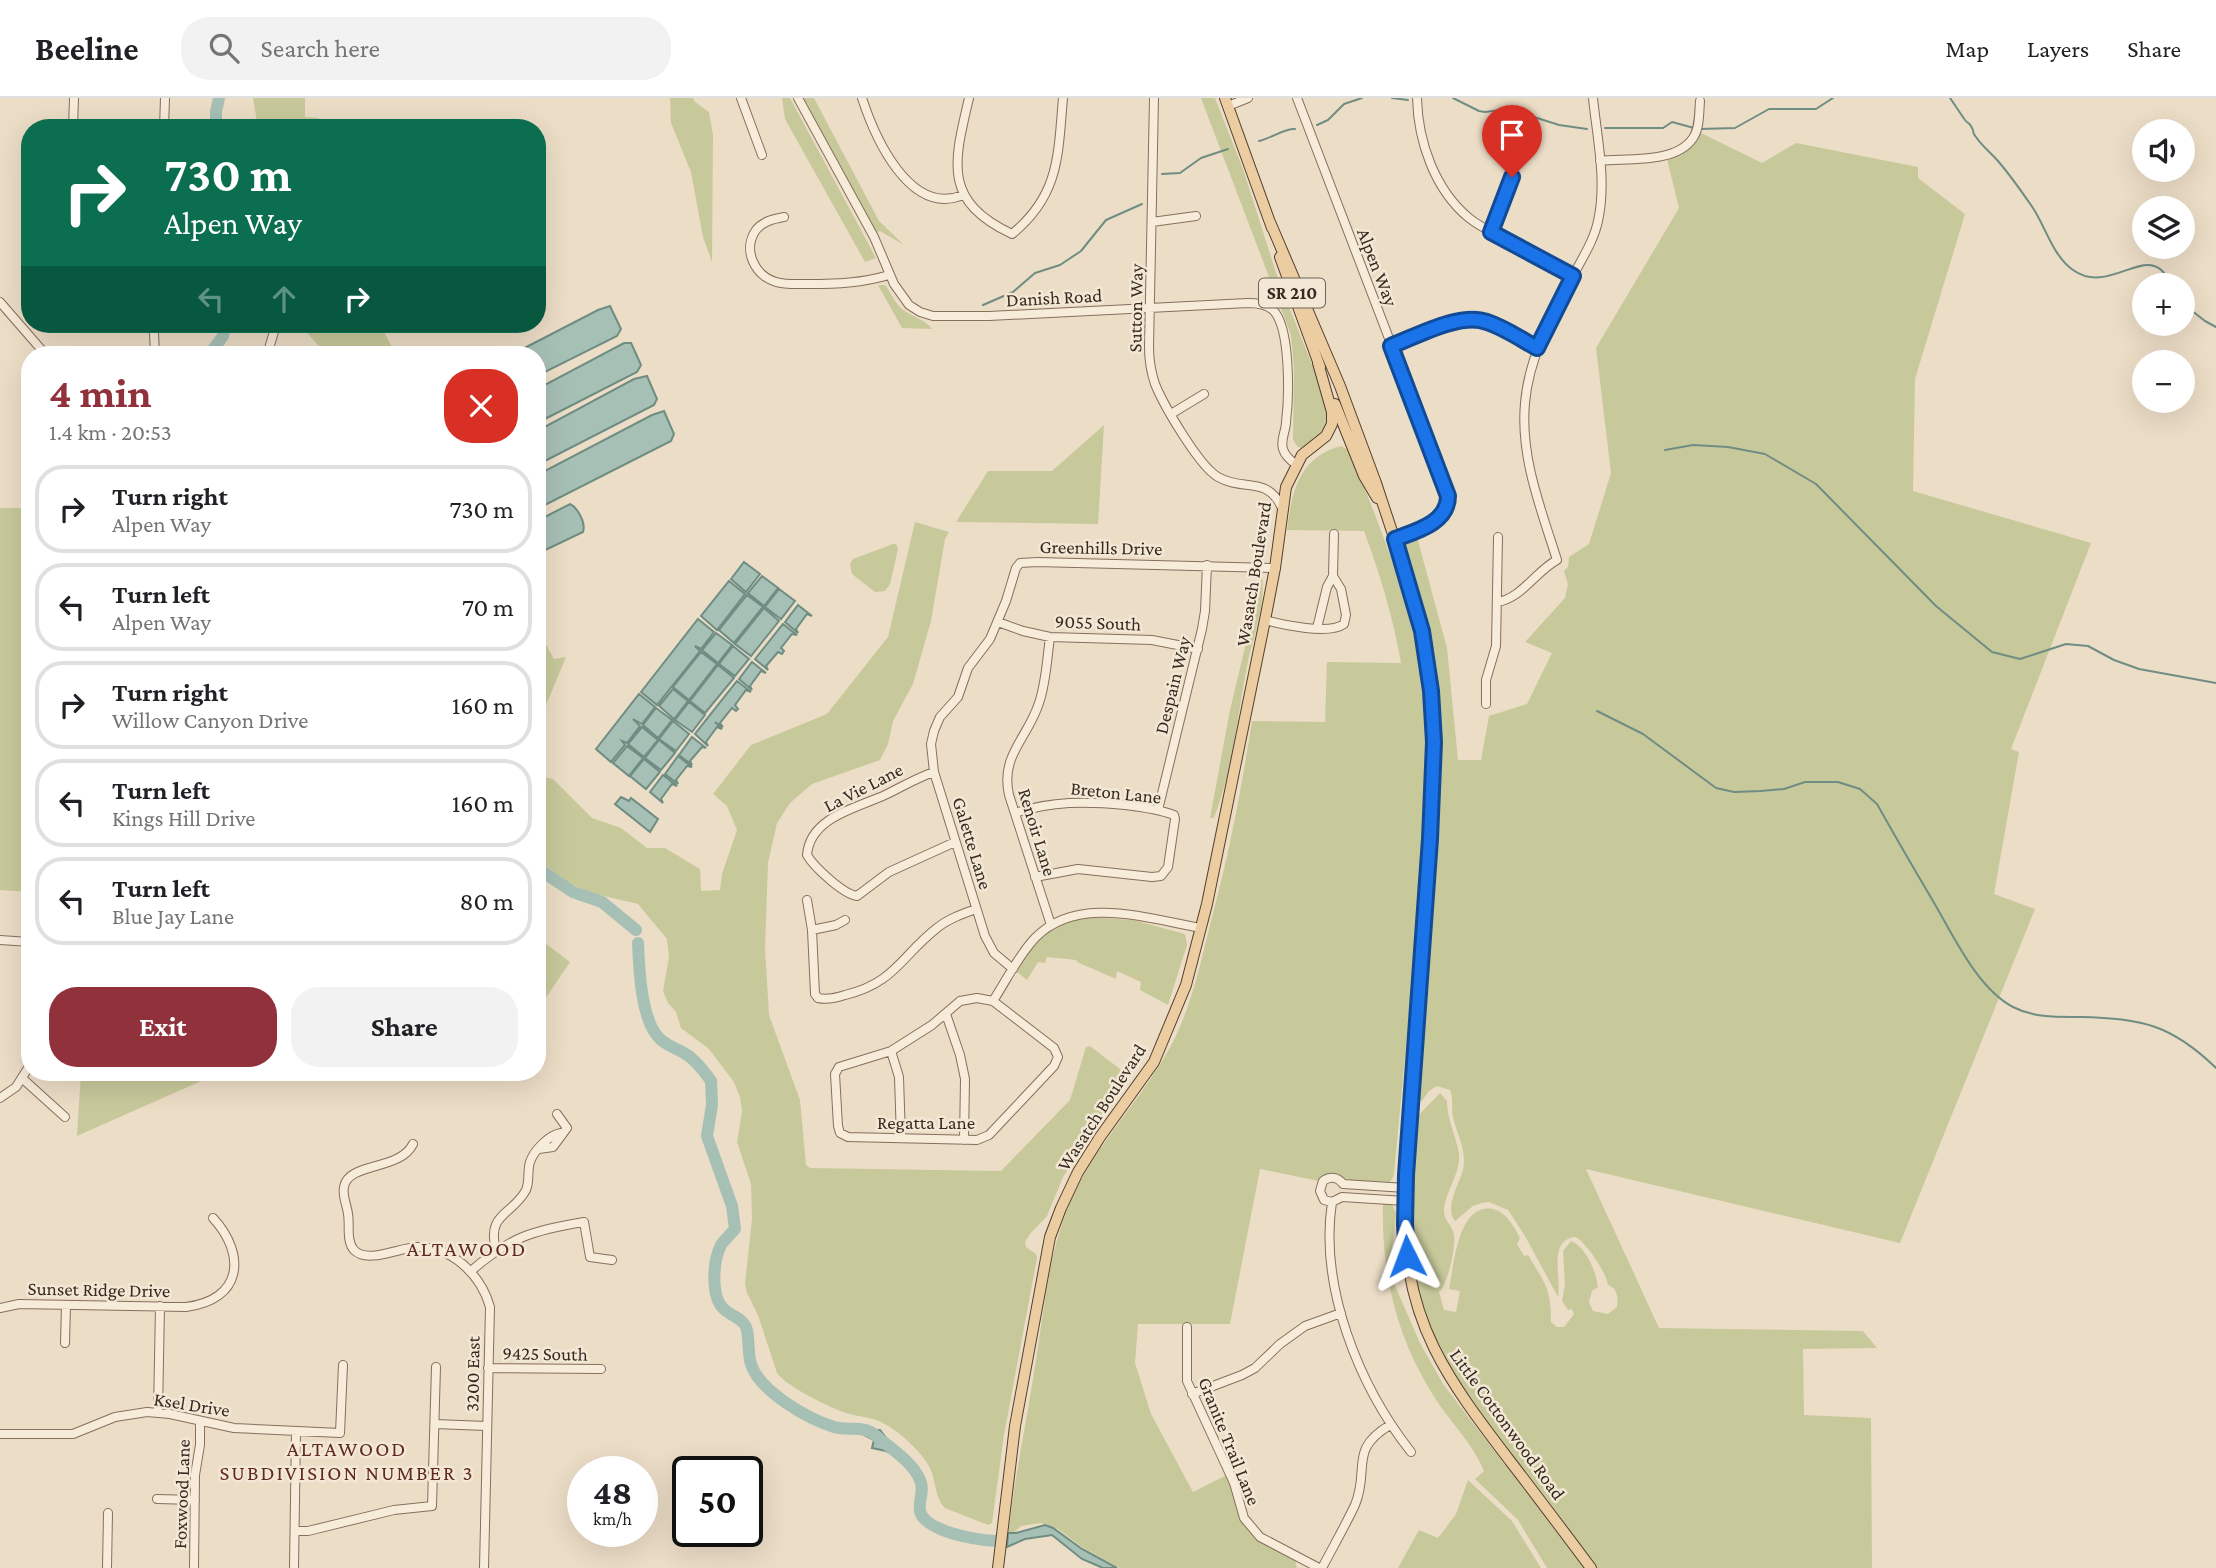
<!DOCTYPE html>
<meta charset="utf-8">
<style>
:root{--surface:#fff;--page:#f2f2f2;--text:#202124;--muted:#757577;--line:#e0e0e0;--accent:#91313b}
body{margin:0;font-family:"Crimson Pro",serif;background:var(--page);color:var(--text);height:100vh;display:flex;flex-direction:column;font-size:26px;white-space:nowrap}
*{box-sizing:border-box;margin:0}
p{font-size:23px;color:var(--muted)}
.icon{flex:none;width:38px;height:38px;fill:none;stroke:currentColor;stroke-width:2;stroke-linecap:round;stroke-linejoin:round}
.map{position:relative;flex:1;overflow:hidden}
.sheet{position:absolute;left:21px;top:248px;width:525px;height:735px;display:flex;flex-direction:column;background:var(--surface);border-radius:28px;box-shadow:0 7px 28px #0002}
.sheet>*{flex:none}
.banner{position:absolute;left:21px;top:21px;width:525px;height:214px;border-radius:28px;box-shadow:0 7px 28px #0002;background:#0b6e4f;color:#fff;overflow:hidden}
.fabs{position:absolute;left:2132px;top:21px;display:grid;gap:14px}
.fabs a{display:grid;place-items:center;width:63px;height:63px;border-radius:50%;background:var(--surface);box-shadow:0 7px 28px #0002;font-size:35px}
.speed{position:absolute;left:567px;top:1358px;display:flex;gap:14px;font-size:35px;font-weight:700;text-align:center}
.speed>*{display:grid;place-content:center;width:91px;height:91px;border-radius:50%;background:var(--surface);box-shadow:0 7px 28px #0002;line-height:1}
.speed small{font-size:18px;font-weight:400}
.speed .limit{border:4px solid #111;border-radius:10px;background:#fff;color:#111}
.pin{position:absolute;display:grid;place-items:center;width:60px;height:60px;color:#fff;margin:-72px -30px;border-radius:50% 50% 50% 0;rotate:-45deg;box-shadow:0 0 7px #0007}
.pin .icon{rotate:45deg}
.me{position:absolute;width:77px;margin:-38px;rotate:357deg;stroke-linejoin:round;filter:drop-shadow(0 0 5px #0008)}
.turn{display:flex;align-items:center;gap:24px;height:147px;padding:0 28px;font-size:32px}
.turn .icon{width:91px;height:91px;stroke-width:2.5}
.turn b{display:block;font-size:49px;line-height:60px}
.lanes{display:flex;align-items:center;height:66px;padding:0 28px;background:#0003;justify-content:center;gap:35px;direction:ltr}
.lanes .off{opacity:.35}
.round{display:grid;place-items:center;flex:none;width:74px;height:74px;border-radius:28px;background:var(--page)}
.overview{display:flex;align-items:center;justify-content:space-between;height:119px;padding:0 28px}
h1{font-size:42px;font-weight:700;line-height:52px;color:var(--accent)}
.primary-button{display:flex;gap:14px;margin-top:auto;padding:14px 28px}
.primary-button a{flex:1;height:80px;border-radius:28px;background:var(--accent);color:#fff;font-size:28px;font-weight:700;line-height:80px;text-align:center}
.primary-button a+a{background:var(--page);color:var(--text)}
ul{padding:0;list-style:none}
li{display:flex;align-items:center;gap:21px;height:88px;margin:0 14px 10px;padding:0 14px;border:4px solid var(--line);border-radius:28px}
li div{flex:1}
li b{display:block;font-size:26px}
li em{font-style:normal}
header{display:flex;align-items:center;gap:42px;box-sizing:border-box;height:98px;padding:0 35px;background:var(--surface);border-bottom:2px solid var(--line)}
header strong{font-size:33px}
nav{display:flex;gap:38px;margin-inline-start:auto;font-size:24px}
.search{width:490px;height:63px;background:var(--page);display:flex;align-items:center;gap:18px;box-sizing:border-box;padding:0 24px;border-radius:28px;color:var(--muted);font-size:26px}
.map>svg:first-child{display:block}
</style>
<header>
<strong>Beeline</strong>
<div class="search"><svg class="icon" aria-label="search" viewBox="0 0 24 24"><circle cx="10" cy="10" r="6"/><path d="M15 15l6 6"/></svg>Search here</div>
<nav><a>Map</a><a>Layers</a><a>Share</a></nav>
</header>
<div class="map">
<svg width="2216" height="1470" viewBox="0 0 2216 1470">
<rect width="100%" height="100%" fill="#ecddc6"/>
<!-- green -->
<path fill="#c8c99b" d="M253 0H305V19L319 20 321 30H258Z
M670 0H693L695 4 709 14 713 37 712 164 703 139 691 74 671 25Z
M782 0H790L876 160 865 164 785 21Z
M803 0H814L879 123 904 147 880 133 876 135Z
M1201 0H1215L1243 71 1279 184 1317 279 1329 318 1323 334 1302 350 1298 349 1293 342 1294 269 1291 237Z
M1699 34 1762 65 1796 45 1918 69V80L1965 116 1915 281 1913 393 2091 445 2011 651 2019 654 1994 796 2035 811 1900 1145 1586 1071 1659 1230 1863 1233 1877 1250 1803 1251 1804 1317 1871 1320 1872 1470H1596L1482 1319 1445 1265 1422 1208 1413 1172 1410 1142 1409 1113 1416 1020 1440 995 1447 1003C1447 1022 1456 1037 1459 1055 1461 1076 1445 1093 1444 1113 1444 1123 1453 1128 1454 1137 1456 1149 1448 1186 1439 1194L1444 1212 1456 1214 1460 1193 1449 1191C1454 1168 1458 1100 1496 1112 1506 1115 1516 1131 1520 1140L1517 1146 1524 1158 1528 1157C1545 1186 1551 1189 1551 1224L1557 1229H1564L1574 1216 1572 1211 1568 1212 1562 1203 1565 1187 1563 1153 1571 1143C1586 1149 1596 1173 1598 1189L1592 1193 1589 1204 1593 1213 1608 1216 1617 1209C1618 1199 1618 1191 1608 1187 1606 1174 1587 1146 1576 1139 1547 1141 1562 1180 1558 1199L1525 1138 1508 1112 1489 1104 1482 1105 1473 1108 1455 1123C1444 1110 1459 1086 1463 1072 1467 1051 1457 1038 1453 1019 1451 1010 1454 1001 1450 992L1437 988 1429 993 1422 1003 1417 1001 1434 765 1440 633 1438 585 1432 548 1404 448 1406 443 1417 439 1447 550 1458 662H1481L1489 618 1527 606 1552 555 1525 544 1565 500 1568 486 1564 473 1568 469 1569 459 1589 446 1611 375 1596 250 1679 110 1667 61 1687 51Z
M878 187H885C891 195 895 205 902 211 912 219 925 221 932 231L902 230Z
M299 226H380L396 257H327Z
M1104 327 1098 426 956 424 988 373H1052Z
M1341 348 1350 353C1380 430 1414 509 1424 592 1431 646 1428 702 1424 757L1394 1076C1392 1081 1392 1083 1387 1085 1376 1087 1347 1083 1338 1077L1319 1083 1260 1071 1230 1226H1138L1135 1265 1151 1316 1193 1394 1227 1377 1239 1417 1245 1426 1295 1462 1297 1470H1120L1082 1449 1058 1431 1041 1425 1021 1428 1008 1440C1014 1381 1027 1322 1036 1262 1044 1212 1048 1160 1067 1112 1092 1048 1143 1002 1174 942 1194 901 1202 858 1213 815 1230 752 1242 687 1252 623L1325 624 1327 564 1401 565C1393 519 1380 476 1364 433L1287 432C1292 394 1298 360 1341 348Z
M0 410H25L30 413V794L0 792Z
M915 424 949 434 945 441 931 523 913 586 893 623 888 646 880 662 812 686 790 705 777 725 768 765 765 850 769 917 800 1002 806 1067 810 1070 1001 1073 1070 1002 1086 949 1090 948 1129 978 1063 1079 1047 1118 1030 1136 1025 1144 1026 1149 1036 1156 1037 1160 1004 1337 992 1425 988 1427 945 1410C935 1400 936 1383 930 1370 922 1354 899 1333 883 1325 872 1319 858 1319 846 1315 829 1309 787 1289 777 1275L758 1217 747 1195 745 1186 752 1121 751 1086 737 1044 742 1013 740 999 734 984 709 951 681 930 676 914 668 905 663 893 669 859 667 841 638 806 591 795 565 783 537 761V678L553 681 592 720 621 730 647 750H665L700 771 701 793 720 792 722 776 737 732 727 708 713 696 751 647 827 616 888 539Z
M893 446H896L898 451 890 486 885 493 875 494 852 476 850 466 853 461Z
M1262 478C1266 502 1254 539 1248 563 1238 614 1233 671 1214 720H1210L1230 612Z
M537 530 554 561 566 559 537 629Z
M1087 819 1133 822 1185 836 1187 847 1168 907 1140 892 1141 884 1117 873 1116 881 1077 864 1076 862 1047 859 1045 865 1038 864 1027 882 1016 873C1036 842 1050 827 1087 819Z
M537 839 570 864 537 913Z
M81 975H219L77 1038Z
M1383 1105 1392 1106 1396 1115 1390 1169 1393 1183 1420 1245 1443 1286 1584 1470H1547L1518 1422 1475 1381 1484 1373C1472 1344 1449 1323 1433 1297 1396 1238 1381 1174 1383 1105Z
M1468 1382 1512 1423 1541 1470H1398L1419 1432 1438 1440 1456 1416Z"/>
<!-- water -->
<path fill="#a7c0b6" stroke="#6f8d83" stroke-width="2" d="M610 208 621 231 617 238 537 278V257H511L598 212Z
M624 245H631L632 247 641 267 637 274 537 325V291Z
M647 278 657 301 654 307 537 367V333L634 281Z
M664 313 674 336 671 343 537 411V377L652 317Z
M570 406C578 410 586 425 583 434L537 456V423Z
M744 464 760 476 746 494 731 481Z
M762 478 778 490 764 508 748 495Z
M729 483 745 496 717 532 701 518Z
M779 491 795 503 781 521 765 509Z
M747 497 763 509 734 545 719 532Z
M798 507 812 518 807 516 796 531 798 535 785 524Z
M764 510 779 523 751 558 735 546Z
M698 521 714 534 701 551 695 548 700 553 657 607 641 594Z
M783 526 797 537 792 536 781 550 784 553 782 556 778 554 766 568 768 572 755 561Z
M716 535 732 547 718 565 702 552Z
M733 548 749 561 735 578 719 566Z
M701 554 717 566 689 602 673 589Z
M752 564 766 575 761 573 750 588 752 592 739 581Z
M718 567 734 580 705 615 690 603Z
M737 583 751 594 746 592 735 607 738 611 736 613 732 610 720 625 723 629 715 624 722 631 717 629 706 644 708 648 695 636Z
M673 591 688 603 674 621 659 608Z
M639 596 655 609 642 626 633 621 640 628 627 645 622 643 625 647 611 664 596 651Z
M689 604 705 617 692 634 675 622Z
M656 610 672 622 658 640 643 627Z
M673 623 689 636 676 653 659 641Z
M642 629 658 642 644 659 628 646Z
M692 639 706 650 702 649 690 663 692 667 679 657Z
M659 642 675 655 661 672 645 660Z
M627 648 643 660 629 678 613 665Z
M678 658 692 669 687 668 676 682 678 686 665 676Z
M644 661 660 674 646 691 630 678Z
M663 677 677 688 672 686 661 701 663 705 650 694Z
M621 699 629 703 631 700 658 721 650 734 615 706Z
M880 1332 903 1361 886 1353 872 1350 874 1342 864 1337V1333Z
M1045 1427 1053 1430 1082 1451 1117 1470H1103L1082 1461 1052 1437 1025 1441 1007 1449 1008 1435H1016Z"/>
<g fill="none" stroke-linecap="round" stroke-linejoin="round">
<!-- stream -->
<path stroke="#6f8d83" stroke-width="2" d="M1392 0 1408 2
M1453 0 1479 13 1485 14 1509 11 1559 27 1587 31
M1950 0C1955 7 1960 15 1965 22 1969 27 1969 23 1972 30 1976 38 1970 31 1976 39 1982 48 1991 55 1998 63 2010 77 2022 94 2033 110 2046 130 2053 158 2073 172 2112 200 2151 137 2171 187
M1317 27 1328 22 1344 6 1362 0
M1605 30H1663L1672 24 1694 30
M1700 31 1735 30 1769 11H1816L1833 0
M1259 43C1272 40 1285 30 1295 31
M1162 76 1180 75 1201 60 1228 51
M2182 205 2205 223 2216 229
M983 207 1013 194 1035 175 1060 167 1081 153 1106 122 1142 106
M1665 352 1693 347 1728 349 1765 356 1816 386 1936 508 1992 554 2020 561 2066 546 2088 548 2114 562 2139 571 2216 585
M1597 613 1643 636 1716 690 1734 694 1761 693 1784 691 1805 684H1838L1860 691 1877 706C1895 738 1914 771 1933 803 1953 837 1977 890 2013 909 2034 920 2057 919 2081 919 2141 920 2172 927 2216 970"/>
<!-- river -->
<path stroke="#a7c0b6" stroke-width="12" d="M216 30V14L219 0
M209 257 223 238 226 226
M537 770 573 794 602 804 636 832
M638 845C639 871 641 923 660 941 668 948 675 950 684 955 695 961 704 973 711 983L712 1007 707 1038 732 1108 735 1131C731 1136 725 1141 721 1147 713 1163 710 1200 725 1212 732 1218 743 1221 746 1229 750 1239 747 1254 751 1266 759 1293 808 1321 834 1329 847 1333 864 1327 875 1337 889 1349 913 1364 920 1382 925 1393 918 1402 920 1413 925 1434 977 1442 996 1443"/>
<!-- minor casing -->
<g stroke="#866f5d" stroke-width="10">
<path id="minor" d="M741 0 762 57
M798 0 874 139 894 186 909 207 920 214 933 218H989L1248 205C1257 205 1266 206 1273 212 1291 230 1289 300 1286 324 1286 333 1280 342 1283 351 1285 358 1291 363 1297 367
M862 0C875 40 910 119 963 97
M969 0C954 64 942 103 1012 136 1060 97 1058 56 1063 0
M1154 0 1149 249C1149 262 1151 274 1155 286 1164 308 1199 368 1218 379 1244 394 1267 377 1282 410
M1297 0 1447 392C1453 423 1418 432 1395 441
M1417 0C1418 44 1435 92 1469 120 1480 129 1494 135 1507 142 1529 154 1551 166 1573 178
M1228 8 1248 0
M73 30 74 0
M164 30 165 0
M1600 63C1626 60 1676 66 1693 40 1700 30 1699 14 1700 3
M784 119C774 121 763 123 756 132 742 152 755 178 776 184 786 187 798 186 809 186 837 186 862 185 889 177
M1152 124 1196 118
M1491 133 1507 97 1516 63
M0 204 46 257
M150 226 154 235 155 257
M1391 248C1417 238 1460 214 1487 224 1505 230 1521 241 1537 250
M267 257 276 227
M1171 316 1204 296
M1497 504C1521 501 1536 473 1557 462 1541 411 1520 359 1525 305 1529 258 1552 218 1574 176 1583 159 1594 142 1598 123 1607 83 1597 40 1593 0
M1265 522C1283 527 1329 537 1344 526L1346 517 1341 491 1333 478 1334 436
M998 524 1023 533 1050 539 1152 542 1198 551
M1317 530 1327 489 1333 478
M1050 539C1047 561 1046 585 1039 605 1028 640 1000 657 1009 697L1051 827
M1486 606V582L1496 548 1498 439
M934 674C916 680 902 689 885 697 857 710 810 719 807 757 814 769 843 796 857 798L889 774 955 744
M1158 712 1202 531 1205 513 1207 467
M1015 715C1052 703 1086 703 1125 707 1142 709 1158 711 1174 717L1175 721 1168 769 1161 778 1152 779 1078 771 1035 779
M807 802 812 832 815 896 818 900C827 902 836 900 845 897 895 885 901 858 937 830 948 821 962 816 976 811
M812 832 836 827 845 822
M0 842 30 844
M1013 871 994 855 985 838 934 674 931 646 934 633 940 619 958 599 968 570 990 541 1006 503 1016 470 1020 465 1037 464 1275 470
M977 900 993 903 1054 950 1058 959 1054 968 989 1037 977 1042 848 1039 840 1035 838 1028 835 976 839 969 891 953 932 927 960 903Z
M993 903C1006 883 1018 858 1035 840 1078 796 1148 821 1201 830
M946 916 960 957 965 981 964 1042
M891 953 899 979 901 1040
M23 981 65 1019
M0 1000 16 989 30 967
M413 1046C400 1073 348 1064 344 1089 342 1098 347 1107 348 1116 350 1127 346 1143 354 1152 367 1166 399 1150 416 1149 452 1148 481 1177 490 1209L484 1470
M539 1051 553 1049 567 1030 557 1016
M1405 1103 1342 1099 1332 1104 1324 1102 1320 1093 1323 1083C1330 1078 1338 1079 1343 1086L1406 1090
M1332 1104C1319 1189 1359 1288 1411 1354
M496 1152C486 1115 513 1117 526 1092 530 1083 527 1073 530 1064 534 1052 549 1037 561 1035
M471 1173C510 1139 534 1132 584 1124L590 1159 612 1162
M0 1210 19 1206 186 1209C242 1202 247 1157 213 1120
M1187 1229V1283L1234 1385 1244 1420 1260 1439 1319 1470
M65 1245 66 1207
M488 1270 601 1271
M1192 1296 1242 1277 1255 1270 1280 1246 1305 1228 1341 1215
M158 1314 160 1208
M435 1326 486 1328
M0 1336H73L115 1319 147 1314 170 1316 234 1330 340 1335 343 1267
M157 1401 195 1402
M295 1433H308L394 1412 432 1408 436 1269
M107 1470 108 1415
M194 1470 195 1377 200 1347V1323
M294 1470 296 1334
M1322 1470C1333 1449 1345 1428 1355 1407 1370 1371 1348 1352 1390 1327"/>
</g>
<!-- major casing -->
<g stroke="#543e31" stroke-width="12">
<path id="major" d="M1225 0 1272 130
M1270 124 1340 288 1376 385 1413 497 1426 553 1431 593 1434 644 1433 684 1405 1118C1404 1224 1449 1283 1510 1363 1537 1398 1564 1434 1591 1470
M1280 159 1320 269
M1335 306 1364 378 1377 400
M998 1470 1015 1328 1050 1139 1061 1110 1078 1074 1100 1039 1154 964 1186 887 1207 806 1265 522 1275 470 1286 389 1302 357 1326 338 1332 326V314L1318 265"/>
</g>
<!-- minor -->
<use href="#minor" stroke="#f7ebd9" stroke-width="8"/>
<!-- major -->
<use href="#major" stroke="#eccda1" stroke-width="10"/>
</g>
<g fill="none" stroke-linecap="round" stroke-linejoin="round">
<!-- route casing -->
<g stroke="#114b97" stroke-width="18">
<path id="route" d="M1407 1158 1405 1126 1406 1077 1430 741 1434 644 1431 593 1422 533 1395 441C1416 433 1448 425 1448 398L1391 248C1417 238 1460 214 1487 224 1505 230 1521 241 1537 250L1573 178 1491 134 1512 79"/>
</g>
<!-- route -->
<use href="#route" stroke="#1a73e8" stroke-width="12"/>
</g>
<g text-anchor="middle" stroke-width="5" stroke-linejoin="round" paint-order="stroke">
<!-- shield labels -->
<rect fill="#f3e8d5" stroke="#6f6256" stroke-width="2" x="1259" y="180.5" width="66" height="29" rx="5"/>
<g font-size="18" font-weight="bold" fill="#372920">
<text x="1292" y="201">SR 210</text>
</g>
<!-- street labels -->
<g font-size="19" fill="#372920" stroke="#f3e8d5">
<text transform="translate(1378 169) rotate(69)" y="7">Alpen Way</text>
<text transform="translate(1054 199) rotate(-3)" y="7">Danish Road</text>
<text transform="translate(1135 210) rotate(-89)" y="7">Sutton Way</text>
<text transform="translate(1101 449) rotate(1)" y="7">Greenhills Drive</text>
<text transform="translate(1253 476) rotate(-81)" y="7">Wasatch Boulevard</text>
<text transform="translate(1098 524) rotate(2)" y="7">9055 South</text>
<text transform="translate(1172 587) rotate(-76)" y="7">Despain Way</text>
<text transform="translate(863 689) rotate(-27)" y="7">La Vie Lane</text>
<text transform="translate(1116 694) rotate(6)" y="7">Breton Lane</text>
<text transform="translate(1038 734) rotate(73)" y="7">Renoir Lane</text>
<text transform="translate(973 745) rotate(73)" y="7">Galette Lane</text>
<text transform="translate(1101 1009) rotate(-57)" y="7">Wasatch Boulevard</text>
<text x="926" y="1031">Regatta Lane</text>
<text transform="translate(99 1191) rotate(1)" y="7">Sunset Ridge Drive</text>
<text transform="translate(545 1255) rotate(1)" y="7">9425 South</text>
<text transform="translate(472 1276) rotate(-89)" y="7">3200 East</text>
<text transform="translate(192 1306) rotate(9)" y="7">Ksel Drive</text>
<text transform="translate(1508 1326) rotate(54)" y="7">Little Cottonwood Road</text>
<text transform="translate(1230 1343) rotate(68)" y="7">Granite Trail Lane</text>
<text transform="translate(181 1396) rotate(-88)" y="7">Foxwood Lane</text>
</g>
<!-- neighbourhood labels -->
<g font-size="21" letter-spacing="2" fill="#612922" stroke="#f3e8d5">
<text x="467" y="1158">ALTAWOOD</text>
<text x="347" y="1358">ALTAWOOD<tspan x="347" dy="24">SUBDIVISION NUMBER 3</tspan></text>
</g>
</g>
</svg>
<div class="fabs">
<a><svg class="icon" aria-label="sound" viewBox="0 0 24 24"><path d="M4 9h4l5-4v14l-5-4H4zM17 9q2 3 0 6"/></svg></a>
<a><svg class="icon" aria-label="layers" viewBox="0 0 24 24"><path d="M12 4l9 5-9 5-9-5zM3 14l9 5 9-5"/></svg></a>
<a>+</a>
<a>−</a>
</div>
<div class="speed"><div>48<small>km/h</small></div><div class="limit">50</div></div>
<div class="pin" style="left:1512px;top:79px;background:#d93025"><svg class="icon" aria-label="arrive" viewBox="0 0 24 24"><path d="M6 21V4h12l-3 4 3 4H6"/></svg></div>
<svg class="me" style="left:1407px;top:1158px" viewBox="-20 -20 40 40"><path d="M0-17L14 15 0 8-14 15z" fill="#1a73e8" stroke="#fff" stroke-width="4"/></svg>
<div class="banner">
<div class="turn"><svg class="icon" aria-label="right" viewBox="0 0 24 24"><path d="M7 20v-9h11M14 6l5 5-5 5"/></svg><div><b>730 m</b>Alpen Way</div></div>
<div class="lanes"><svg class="icon off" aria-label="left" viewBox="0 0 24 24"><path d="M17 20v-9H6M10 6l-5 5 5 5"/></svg><svg class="icon off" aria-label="ahead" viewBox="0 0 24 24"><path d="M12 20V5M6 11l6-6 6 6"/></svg><svg class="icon" aria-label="right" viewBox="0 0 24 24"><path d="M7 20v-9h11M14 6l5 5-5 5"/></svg></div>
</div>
<section class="sheet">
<div class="overview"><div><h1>4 min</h1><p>1.4 km · 20:53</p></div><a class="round" style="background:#d93025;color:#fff"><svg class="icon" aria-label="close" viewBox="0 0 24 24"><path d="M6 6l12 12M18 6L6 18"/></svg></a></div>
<ul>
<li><svg class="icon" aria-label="right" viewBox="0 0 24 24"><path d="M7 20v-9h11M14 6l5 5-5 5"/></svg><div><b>Turn right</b><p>Alpen Way</p></div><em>730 m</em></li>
<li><svg class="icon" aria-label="left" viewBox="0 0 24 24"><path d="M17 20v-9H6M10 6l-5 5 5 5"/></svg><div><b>Turn left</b><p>Alpen Way</p></div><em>70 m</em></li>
<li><svg class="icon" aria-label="right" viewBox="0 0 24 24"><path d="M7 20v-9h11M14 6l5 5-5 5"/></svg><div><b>Turn right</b><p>Willow Canyon Drive</p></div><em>160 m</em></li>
<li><svg class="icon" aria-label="left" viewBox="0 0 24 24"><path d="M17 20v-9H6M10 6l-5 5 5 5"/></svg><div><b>Turn left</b><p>Kings Hill Drive</p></div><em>160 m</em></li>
<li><svg class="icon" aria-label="left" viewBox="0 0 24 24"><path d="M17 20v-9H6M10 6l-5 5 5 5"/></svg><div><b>Turn left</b><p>Blue Jay Lane</p></div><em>80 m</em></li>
</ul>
<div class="primary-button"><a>Exit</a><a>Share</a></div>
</section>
</div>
